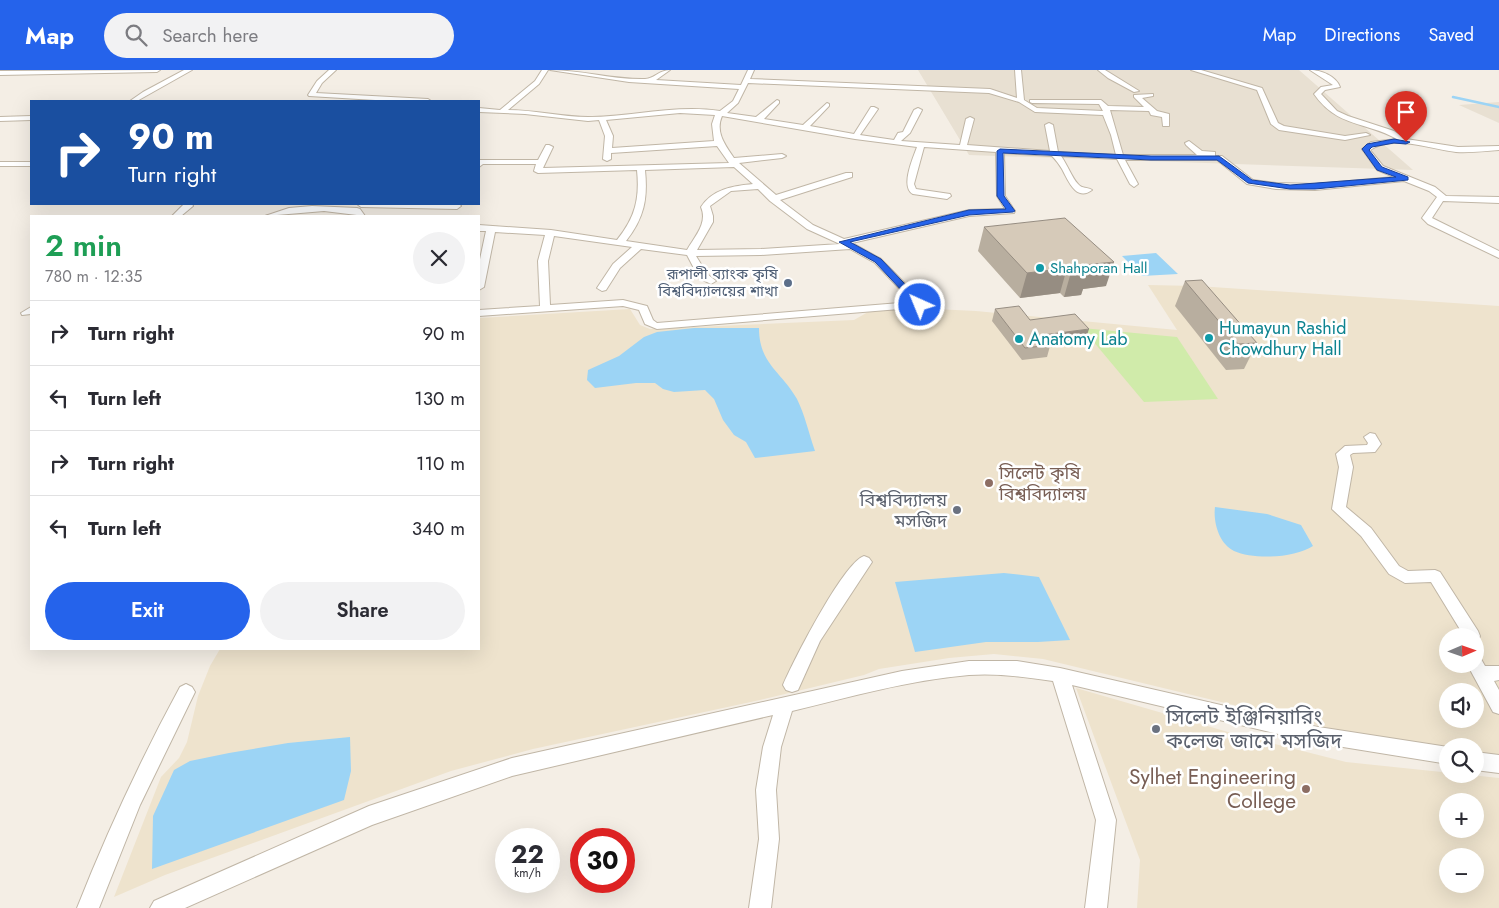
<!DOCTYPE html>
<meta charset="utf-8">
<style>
:root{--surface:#fff;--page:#f2f2f3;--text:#2b2b33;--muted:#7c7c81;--line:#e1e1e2;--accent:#2563eb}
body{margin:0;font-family:Jost,"Noto Sans Bengali",sans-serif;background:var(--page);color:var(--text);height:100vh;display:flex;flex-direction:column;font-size:19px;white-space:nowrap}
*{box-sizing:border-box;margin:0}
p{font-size:16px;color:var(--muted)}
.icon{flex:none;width:28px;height:28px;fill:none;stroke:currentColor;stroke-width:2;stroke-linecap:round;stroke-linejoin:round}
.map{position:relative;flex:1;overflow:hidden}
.side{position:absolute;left:30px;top:145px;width:450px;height:435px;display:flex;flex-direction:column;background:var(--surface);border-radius:0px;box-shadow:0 5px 20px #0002}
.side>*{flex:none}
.top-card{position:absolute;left:30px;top:30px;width:450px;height:105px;border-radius:0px;box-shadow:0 5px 20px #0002;background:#1a4fa0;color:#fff;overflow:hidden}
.needle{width:32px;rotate:88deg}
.tools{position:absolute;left:1439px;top:558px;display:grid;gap:10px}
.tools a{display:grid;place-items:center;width:45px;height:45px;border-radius:50%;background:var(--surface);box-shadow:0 5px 20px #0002;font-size:25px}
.speed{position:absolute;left:495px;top:758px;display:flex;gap:10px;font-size:25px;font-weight:700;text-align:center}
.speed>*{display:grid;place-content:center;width:65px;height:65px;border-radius:50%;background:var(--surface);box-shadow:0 5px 20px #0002;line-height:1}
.speed small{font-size:12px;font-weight:400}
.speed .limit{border:8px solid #d22;background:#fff;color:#111}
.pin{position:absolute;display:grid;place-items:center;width:42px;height:42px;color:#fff;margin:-51px -21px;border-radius:50% 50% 50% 0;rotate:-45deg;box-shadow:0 0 5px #0007}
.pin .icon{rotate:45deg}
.me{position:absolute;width:55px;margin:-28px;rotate:316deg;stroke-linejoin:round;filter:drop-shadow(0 0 4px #0008)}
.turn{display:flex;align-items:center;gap:18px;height:105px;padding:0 15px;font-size:22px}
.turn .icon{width:65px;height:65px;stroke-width:2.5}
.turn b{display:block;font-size:35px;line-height:42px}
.round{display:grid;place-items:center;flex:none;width:52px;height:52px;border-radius:26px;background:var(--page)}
.headline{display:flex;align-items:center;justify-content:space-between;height:85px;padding:0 15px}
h1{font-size:30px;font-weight:600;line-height:38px;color:#1e9e55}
.cta{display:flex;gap:10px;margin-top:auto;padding:10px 15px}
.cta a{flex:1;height:58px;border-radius:30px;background:var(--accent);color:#fff;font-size:20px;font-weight:600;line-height:58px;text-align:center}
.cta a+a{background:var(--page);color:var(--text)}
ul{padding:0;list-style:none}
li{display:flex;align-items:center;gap:15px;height:65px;padding:0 15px;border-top:1px solid var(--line)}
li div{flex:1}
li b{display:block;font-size:19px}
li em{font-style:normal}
header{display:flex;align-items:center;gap:30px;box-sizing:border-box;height:70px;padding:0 25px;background:var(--accent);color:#fff}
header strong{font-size:24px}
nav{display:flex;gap:28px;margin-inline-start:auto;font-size:18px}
.search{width:350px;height:45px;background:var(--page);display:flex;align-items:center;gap:12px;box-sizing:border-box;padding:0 18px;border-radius:28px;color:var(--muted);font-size:19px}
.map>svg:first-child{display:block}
</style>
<header>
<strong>Map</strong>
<div class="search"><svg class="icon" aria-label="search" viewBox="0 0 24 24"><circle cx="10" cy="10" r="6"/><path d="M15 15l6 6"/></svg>Search here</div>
<nav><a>Map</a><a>Directions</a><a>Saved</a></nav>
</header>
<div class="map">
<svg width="1499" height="838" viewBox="0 0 1499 838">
<rect width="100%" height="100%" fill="#f4eee5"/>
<!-- residential -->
<path fill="#e8e0d2" d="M918 0H1299L1413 100 969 85Z
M1499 32V53L1459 35Z"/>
<!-- education -->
<path fill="#eee3cd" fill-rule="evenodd" d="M1148 215 1197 216 1499 236V685L1475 682V676H1448L1447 679 1350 663 1043 589 994 584 949 588 879 599 864 605 760 630 533 679 451 701 165 805 114 827 161 707 179 688 187 672 198 626 210 596 220 579H479V248L630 239 640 255 650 259 854 250 868 242 914 238 976 241 1177 260ZM1448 566H1475V594H1448ZM1448 621H1475V649H1448Z
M1076 618 1228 662 1346 692 1499 708V838H1137L1140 790ZM1448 731H1475V759H1448ZM1448 786H1475V814H1448Z"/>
<!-- green -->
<path fill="#d0ebaa" d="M1082 258 1177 267 1218 329 1144 332Z"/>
<!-- water -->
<path fill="#9cd4f5" d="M1156 183 1178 204 1142 206 1122 186Z
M694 258H759C759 294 782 302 797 329 805 345 809 364 815 381L755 388 746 372 734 365 723 350 714 329 705 320 674 322 663 319 655 313H636L595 318 587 310 588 300 619 286 644 267 657 262Z
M1215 437 1267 444 1301 455 1313 476C1295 488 1254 490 1234 481 1219 474 1213 452 1215 437Z
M1004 503 1039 507 1070 570 1038 572H986L915 582 895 512Z
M350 667 351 701 344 730 152 799 153 746 174 700 190 691 229 683 288 673Z"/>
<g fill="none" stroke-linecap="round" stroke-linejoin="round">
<!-- stream -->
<path stroke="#9cd4f5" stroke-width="2.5" d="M1453 27 1499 37"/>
<!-- street casing -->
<g stroke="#c0b6a6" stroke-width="2">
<path id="street" d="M160 0 157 2 0 5V1Z
M184 0H192L137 31H130L143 22Z
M329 0H336L322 13 316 23 428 29 431 31H392L309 26 308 25 317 11Z
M542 0H548L539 14 508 40C535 40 562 47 588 47 632 47 676 34 720 41L733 31 739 19 629 12 550 0C582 0 613 10 645 9 654 9 659 0 670 0L656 10 741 15 748 0H754L750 9 990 19 1017 28 1015 0H1021L1024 30 1037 38 1103 41 1099 34 1032 33 1030 32V30H1101L1108 36 1144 37 1134 27V25L1153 24V26L1142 28 1157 41 1169 44V56H1163L1162 47 1151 45 1149 41 1110 40 1123 85H1201H1197L1186 75 1185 73 1189 71 1202 81 1215 82V86H1222L1253 110 1276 113 1315 114 1394 107 1377 100 1362 79 1371 72 1397 69C1365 51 1338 58 1314 24L1321 17 1333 15 1310 0C1321 0 1336 6 1340 17L1325 20 1321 24 1337 41 1348 46 1394 61 1406 69 1458 77 1499 76V80C1485 81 1470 83 1456 82 1429 79 1395 64 1370 80L1383 96 1435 117 1446 126 1499 127V133L1443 131 1432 148 1499 181V188L1428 154 1422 148 1437 127 1429 121 1404 111 1315 120 1276 119 1247 114 1217 90H1125L1138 114 1134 117 1130 114 1117 89 1061 86C1067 94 1072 108 1078 114 1082 119 1088 117 1092 120 1076 132 1068 110 1062 99 1059 94 1056 90 1052 86L1004 83 1005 126 1015 141 1014 143 969 146 852 173 881 189 924 233 925 235 924 237 657 259 645 254 639 240 623 236 479 246V240L540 236 538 191 545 165 495 162 484 217 479 220V194L486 161H479V155L551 160 617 170C635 148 640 129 637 100L538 103 534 101 536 94H483L479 97V90H538L546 75H549L553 77 543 98 729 93 717 76 611 83V89L607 91 603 89 605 66 599 50 588 51 525 44 479 42V38L500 40 535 11ZM748 13 989 23 1019 32 1035 42 1103 45 1111 65 1116 85 1058 82 1053 55 1049 53 1045 55 1050 81 967 75 974 49 970 47 966 49 960 75 901 71 910 63 922 40 918 38 914 40 903 62 898 63 894 70 860 65 878 39 874 37H871L854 64 810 56 829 36V34L827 33 803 55 764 49 779 33V31L777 30 756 47 727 43 738 33ZM680 43 715 45 712 54 714 71 612 78 613 66 606 50ZM722 46 855 69 917 77C913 88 900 117 913 124L947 129 951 126 950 124 916 119 914 114 924 77 996 82 997 126 1005 139 969 140 844 169 813 155 780 130 852 107V103H846L776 125 739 93 782 88 786 86 782 84 734 88C725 75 715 62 722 46ZM734 97 753 114C733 116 713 119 701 137 708 153 695 166 687 180L626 171C644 148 648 129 645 100ZM758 119 770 131 807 159 840 174 761 179 697 180 713 152V146L710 136 731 121ZM554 166 632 177 613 194 597 218 602 221 606 220 620 198 641 179 687 185 699 208 711 214 716 211 707 204 696 186 761 185 850 179 875 193 912 232 657 253 653 250 647 236 623 230 550 235 548 191Z
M1098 0H1105L1139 21 1134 22 1108 8Z
M1191 0H1201L1262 18 1278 53 1284 56 1345 66 1366 63 1370 65 1345 70 1279 60 1271 54 1257 20Z
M31 46V50L0 51V47Z
M0 92H31V96H0Z
M184 134H192L193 136 181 146H172Z
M357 134H459L461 136 457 139 361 137Z
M312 136 357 138 360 139 365 146 324 141 265 146 289 138Z
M31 237V244L22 245 21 243Z
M1370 363 1375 364 1381 374 1375 382 1353 383 1350 385 1353 397 1346 437 1371 458 1399 496 1408 501 1435 500 1440 502 1478 561 1480 566 1478 571 1475 572V566H1464L1431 512 1405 513 1389 504 1361 466 1332 439 1339 397 1336 384 1345 376 1367 375 1368 373 1364 367Z
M864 486 869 488 872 492 820 571 798 620 792 622 786 620 783 615C793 592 843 493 864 486Z
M1475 587 1481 589 1485 596H1499V610L1494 611 1499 620V644L1493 642 1467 594H1475Z
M969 591H1017L1060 598 1312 656 1448 677V694L1312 672 1072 615 1116 750 1107 838H1085L1096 750 1053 611C1025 607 998 603 969 605 909 610 850 627 792 641L781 677 776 720 779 769 771 838H749L759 769 756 720 763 677 773 645 512 706 372 755 185 838H150L154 831 369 736 512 688 902 601Z
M186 614 192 617 195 622 140 735 99 838H77C107 762 141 689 180 617Z
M1475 682 1499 685V703L1475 700Z"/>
</g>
<!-- street -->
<use href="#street" fill="#fff" fill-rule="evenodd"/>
</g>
<!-- wall -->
<path fill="#b8ae9f" d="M984 157 1106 216 1083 219 1081 225 1064 227 1060 223 1020 228 978 181Z
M1185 211 1257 273 1244 299 1226 300 1175 236Z
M995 239 1085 271 1050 276 1047 287 1022 290 992 251Z"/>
<!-- shaded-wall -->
<path fill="#968d82" d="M1114 192 1106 216 1083 219 1081 225 1064 227 1071 202 1084 195Z
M1067 198 1060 223 1020 228 1027 203Z
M1089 259 1085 271 1050 276V275L1043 265Z"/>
<!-- building -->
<path fill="#d6cab9" stroke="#968d82" d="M1065 148 1114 192 1084 195 1089 200 1071 202 1067 198 1027 203 984 157Z
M1202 210 1257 273 1238 274 1185 211Z
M1019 236 1030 250 1075 244 1089 259 1043 265 1050 275 1025 278 995 239Z"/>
<!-- route -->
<path fill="#2563eb" stroke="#184099" d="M1394 69 1410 72 1406 74 1394 73 1372 77 1369 80 1382 97 1408 107V110L1315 119H1290L1248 113 1217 90H1151L1003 83 1004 126 1015 141 1013 142 969 145 850 172 881 189 923 233 924 235 920 238 917 237 875 192 839 172 969 140 1006 139 997 126V81L1000 79 1151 86H1219L1252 110 1290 115 1396 107 1377 100 1362 79 1367 74Z"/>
<!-- markers -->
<g fill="#0f9aa8" stroke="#fff" stroke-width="2">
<circle cx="1040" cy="198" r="5"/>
<circle cx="1209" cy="268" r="5"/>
<circle cx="1019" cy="269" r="5"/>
</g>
<circle fill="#5c6f8a" stroke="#fff" stroke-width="2" cx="788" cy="213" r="5"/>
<g fill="#8d6e63" stroke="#fff" stroke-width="2">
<circle cx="989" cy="413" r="5"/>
<circle cx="1306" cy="719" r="5"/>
</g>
<g fill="#6b7280" stroke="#fff" stroke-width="2">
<circle cx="957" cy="440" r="5"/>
<circle cx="1156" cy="659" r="5"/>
</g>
<g text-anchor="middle" stroke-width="5" stroke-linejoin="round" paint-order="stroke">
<!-- far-culture labels -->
<g font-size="15" fill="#0d838f" stroke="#fff" text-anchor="start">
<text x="1050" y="203">Shahporan Hall</text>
</g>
<!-- far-service labels -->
<g font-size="15" fill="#4e5e75" stroke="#fff" text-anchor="end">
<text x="778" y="209">রূপালী ব্যাংক কৃষি<tspan x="778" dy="17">বিশ্ববিদ্যালয়ের শাখা</tspan></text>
</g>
<!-- culture labels -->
<g font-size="18" fill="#0d838f" stroke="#fff" text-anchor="start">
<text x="1219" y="264">Humayun Rashid<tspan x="1219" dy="21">Chowdhury Hall</tspan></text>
<text x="1029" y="275">Anatomy Lab</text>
</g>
<!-- education labels -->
<g font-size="18" fill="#785e54" stroke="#fff" text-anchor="start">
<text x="999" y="409">সিলেট কৃষি<tspan x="999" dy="21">বিশ্ববিদ্যালয়</tspan></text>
</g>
<!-- worship labels -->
<g font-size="18" fill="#5b616d" stroke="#fff" text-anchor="end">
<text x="947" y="436">বিশ্ববিদ্যালয়<tspan x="947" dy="21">মসজিদ</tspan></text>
</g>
<!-- near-worship labels -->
<g font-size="21" fill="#5b616d" stroke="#fff" text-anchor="start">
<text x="1166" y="654">সিলেট ইঞ্জিনিয়ারিং<tspan x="1166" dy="24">কলেজ জামে মসজিদ</tspan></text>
</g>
<!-- near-education labels -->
<g font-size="21" fill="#785e54" stroke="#fff" text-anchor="end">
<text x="1296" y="714">Sylhet Engineering<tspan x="1296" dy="24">College</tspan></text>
</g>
</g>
</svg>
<div class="tools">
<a><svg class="needle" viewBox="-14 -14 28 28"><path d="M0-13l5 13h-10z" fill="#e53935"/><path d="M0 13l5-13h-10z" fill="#7c7c81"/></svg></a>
<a><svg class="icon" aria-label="sound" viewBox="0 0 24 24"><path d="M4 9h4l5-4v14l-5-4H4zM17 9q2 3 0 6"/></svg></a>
<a><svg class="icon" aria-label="search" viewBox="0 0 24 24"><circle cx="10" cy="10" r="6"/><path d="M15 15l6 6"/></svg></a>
<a>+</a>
<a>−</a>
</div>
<div class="speed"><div>22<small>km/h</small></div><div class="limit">30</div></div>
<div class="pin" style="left:1406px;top:72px;background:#d93025"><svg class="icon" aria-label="arrive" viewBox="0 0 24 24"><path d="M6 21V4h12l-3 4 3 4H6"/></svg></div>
<svg class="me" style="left:920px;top:235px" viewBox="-20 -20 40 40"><circle r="17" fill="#2563eb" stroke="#fff" stroke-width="3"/><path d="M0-11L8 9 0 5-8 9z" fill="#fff"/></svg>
<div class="top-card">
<div class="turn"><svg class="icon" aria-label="right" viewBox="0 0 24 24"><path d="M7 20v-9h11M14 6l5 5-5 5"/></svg><div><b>90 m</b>Turn right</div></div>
</div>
<section class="side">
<div class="headline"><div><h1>2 min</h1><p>780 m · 12:35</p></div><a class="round"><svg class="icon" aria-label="close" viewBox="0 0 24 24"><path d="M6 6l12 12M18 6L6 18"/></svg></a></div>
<ul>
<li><svg class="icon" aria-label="right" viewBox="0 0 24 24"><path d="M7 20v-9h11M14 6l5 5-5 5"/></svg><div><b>Turn right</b></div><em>90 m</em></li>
<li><svg class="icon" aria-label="left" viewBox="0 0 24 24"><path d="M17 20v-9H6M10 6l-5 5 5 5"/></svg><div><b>Turn left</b></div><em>130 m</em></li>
<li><svg class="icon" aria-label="right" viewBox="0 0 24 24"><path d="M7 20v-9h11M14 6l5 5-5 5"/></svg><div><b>Turn right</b></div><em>110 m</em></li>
<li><svg class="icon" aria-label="left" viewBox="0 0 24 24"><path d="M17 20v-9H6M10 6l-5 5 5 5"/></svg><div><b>Turn left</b></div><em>340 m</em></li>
</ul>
<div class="cta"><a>Exit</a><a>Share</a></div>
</section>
</div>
